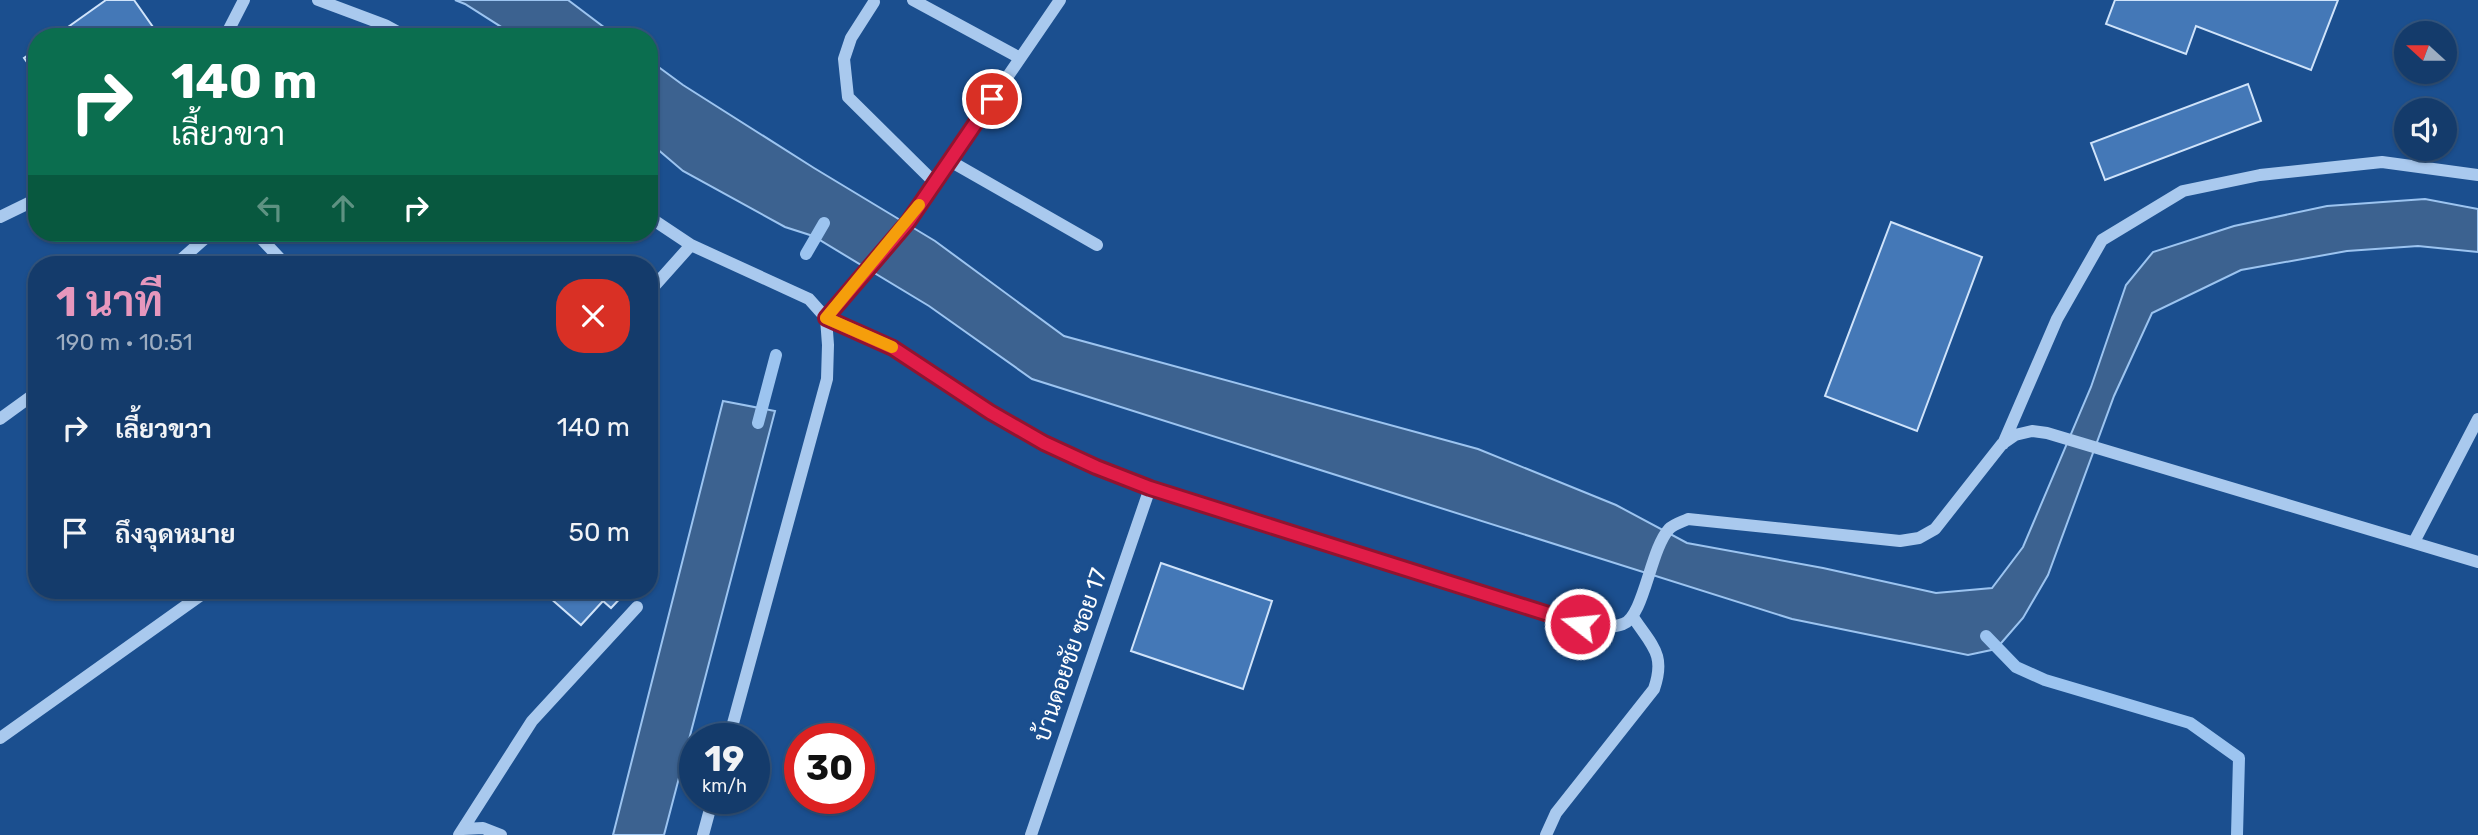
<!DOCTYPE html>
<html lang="th">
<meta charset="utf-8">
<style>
:root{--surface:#143b6b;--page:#1d4271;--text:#f1f3f6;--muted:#9dadc1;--line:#33557e;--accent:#e797bd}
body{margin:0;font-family:Rubik,Sarabun,sans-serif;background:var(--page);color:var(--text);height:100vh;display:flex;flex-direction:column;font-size:26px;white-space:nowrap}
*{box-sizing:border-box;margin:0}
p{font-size:23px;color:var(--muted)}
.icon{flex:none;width:38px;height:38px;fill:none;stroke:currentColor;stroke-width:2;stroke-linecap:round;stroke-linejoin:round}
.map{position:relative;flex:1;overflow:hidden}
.panel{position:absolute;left:28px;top:256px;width:630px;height:343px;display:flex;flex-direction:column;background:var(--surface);border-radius:28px;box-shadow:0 2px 5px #0004,0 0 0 2px var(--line)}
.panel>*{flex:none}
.hud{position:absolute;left:28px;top:28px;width:630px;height:214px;border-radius:28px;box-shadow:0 2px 5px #0004,0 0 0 2px var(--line);background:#0b6e4f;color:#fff;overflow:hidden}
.needle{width:46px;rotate:291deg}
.tools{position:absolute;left:2394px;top:21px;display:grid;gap:14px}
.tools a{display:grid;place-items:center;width:63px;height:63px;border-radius:50%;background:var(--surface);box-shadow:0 2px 5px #0004,0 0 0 2px var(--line);font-size:35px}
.speed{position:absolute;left:679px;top:723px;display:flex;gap:14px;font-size:35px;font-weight:700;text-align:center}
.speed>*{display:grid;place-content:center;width:91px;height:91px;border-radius:50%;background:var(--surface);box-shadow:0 2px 5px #0004,0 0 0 2px var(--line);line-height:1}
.speed small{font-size:18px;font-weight:400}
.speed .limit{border:10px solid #d22;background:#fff;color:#111}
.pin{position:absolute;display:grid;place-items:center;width:60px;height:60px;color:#fff;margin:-30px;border:4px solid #fff;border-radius:50%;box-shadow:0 2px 7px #0007}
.me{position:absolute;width:77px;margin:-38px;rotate:286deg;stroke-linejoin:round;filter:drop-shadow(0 0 5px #0008)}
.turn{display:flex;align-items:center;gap:24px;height:147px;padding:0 28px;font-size:32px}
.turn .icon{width:91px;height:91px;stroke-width:2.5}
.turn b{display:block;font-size:49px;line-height:60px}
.lanes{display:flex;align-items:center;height:66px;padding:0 28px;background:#0003;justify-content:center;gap:35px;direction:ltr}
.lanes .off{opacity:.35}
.round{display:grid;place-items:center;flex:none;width:74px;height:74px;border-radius:28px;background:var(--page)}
.head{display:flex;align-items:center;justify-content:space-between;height:119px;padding:0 28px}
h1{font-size:42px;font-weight:700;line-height:52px;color:var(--accent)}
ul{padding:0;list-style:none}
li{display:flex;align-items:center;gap:21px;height:105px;padding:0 28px}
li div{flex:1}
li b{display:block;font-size:26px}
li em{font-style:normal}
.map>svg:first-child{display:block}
</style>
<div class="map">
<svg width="2478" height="835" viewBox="0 0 2478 835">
<rect width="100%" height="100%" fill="#1b4f8f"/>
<!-- water -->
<path fill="#3c6290" stroke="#9cc4f0" stroke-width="2" d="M455 0H568L617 37H517L465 4Z
M649 60 683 85 814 168 935 241 1064 336 1478 449 1616 505 1687 543 1823 568 1936 593 1992 588 2023 547 2091 387 2126 285 2153 252 2234 226 2327 206 2425 199 2478 209V252L2418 246 2347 251 2241 270 2152 313 2114 396 2048 575 2023 618 1996 649 1968 655 1792 619 1032 379 929 306 813 236 785 227 683 171 649 142Z
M723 401 775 411 664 835H613Z"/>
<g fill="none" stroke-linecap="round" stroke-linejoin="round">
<!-- stream -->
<path stroke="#9cc4f0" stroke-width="12" d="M806 254 824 223
M758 423 776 355
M1986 636 2016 667 2045 680 2190 723 2239 758 2237 835"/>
</g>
<!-- building -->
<path fill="#4478b7" stroke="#cfe3fa" stroke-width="2" d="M106 0H134L160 37H54Z
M2115 0H2338L2311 70 2196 26 2186 54 2106 24Z
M37 49V76L24 58Z
M2248 84 2261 121 2105 180 2091 143Z
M1891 222 1982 257 1917 431 1825 396Z
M1161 563 1272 601 1243 689 1131 651Z
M541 590H628L611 608 603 601 581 625Z"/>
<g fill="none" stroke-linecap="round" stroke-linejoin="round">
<!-- minor -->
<path stroke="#a9c9ee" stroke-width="12" d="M318 0 385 25 407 37
M913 0 1020 58
M1060 0 908 222 826 318 893 348 990 412 1044 443 1096 467 1150 488 1543 614C1564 619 1601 632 1623 624 1644 617 1650 550 1669 529 1674 524 1682 522 1688 519L1900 541 1919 538 1935 529 2002 444 2015 435 2032 431 2047 433 2478 562
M874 2 851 38 844 59 848 97 935 183
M225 37 244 0
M950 161 1097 245
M0 217 37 199
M649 217 691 245 809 299 826 318 828 345 827 379 729 738
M256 233 285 264
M176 264 211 233
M649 292 691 245
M0 419 37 392
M2003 444 2057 319 2102 240 2183 191 2260 175 2382 162 2478 175
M2414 542 2478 419
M0 738 208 590
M463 829 483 828 501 835
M459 835 532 721 637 607
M703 835 713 798
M1031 835 1150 488
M1546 835 1556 813 1654 689C1666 654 1652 646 1633 617"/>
</g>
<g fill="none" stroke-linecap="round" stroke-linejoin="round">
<!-- route casing -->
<g stroke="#92132f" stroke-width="18">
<path id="route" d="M992 99 908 222 826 318 893 348 990 412 1044 443 1096 467 1150 488 1580 624"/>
</g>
<!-- route -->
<use href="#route" stroke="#e11d48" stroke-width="12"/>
<!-- slow -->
<path stroke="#f59e0b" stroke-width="12" d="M892 347 826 318 919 205"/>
</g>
<g text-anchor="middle" stroke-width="6" stroke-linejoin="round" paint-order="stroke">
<!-- street labels -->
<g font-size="23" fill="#fff" stroke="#1b4f8f">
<text transform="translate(1070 655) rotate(-71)" y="8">บ้านดอยชัย ซอย 17</text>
</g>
</g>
</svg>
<div class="tools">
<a><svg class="needle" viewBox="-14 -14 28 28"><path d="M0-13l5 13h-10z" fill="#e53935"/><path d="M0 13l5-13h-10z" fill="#9dadc1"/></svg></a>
<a><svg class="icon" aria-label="sound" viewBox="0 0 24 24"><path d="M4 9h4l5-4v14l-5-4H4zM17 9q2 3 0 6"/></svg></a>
</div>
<div class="speed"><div>19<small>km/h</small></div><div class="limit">30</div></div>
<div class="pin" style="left:992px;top:99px;background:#d93025"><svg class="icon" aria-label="arrive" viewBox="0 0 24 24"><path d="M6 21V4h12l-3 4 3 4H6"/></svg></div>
<svg class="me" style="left:1580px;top:624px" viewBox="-20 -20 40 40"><circle r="17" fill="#e11d48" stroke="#fff" stroke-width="3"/><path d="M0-11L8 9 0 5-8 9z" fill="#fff"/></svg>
<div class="hud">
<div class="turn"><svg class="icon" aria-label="right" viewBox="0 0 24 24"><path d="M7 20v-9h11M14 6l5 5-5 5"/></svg><div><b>140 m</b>เลี้ยวขวา</div></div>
<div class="lanes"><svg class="icon off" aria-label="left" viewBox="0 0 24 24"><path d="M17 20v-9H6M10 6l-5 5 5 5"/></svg><svg class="icon off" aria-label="ahead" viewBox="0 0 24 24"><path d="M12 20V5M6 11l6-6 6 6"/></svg><svg class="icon" aria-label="right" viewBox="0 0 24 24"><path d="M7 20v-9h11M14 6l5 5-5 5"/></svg></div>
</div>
<section class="panel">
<div class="head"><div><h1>1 นาที</h1><p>190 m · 10:51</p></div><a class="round" style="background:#d93025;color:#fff"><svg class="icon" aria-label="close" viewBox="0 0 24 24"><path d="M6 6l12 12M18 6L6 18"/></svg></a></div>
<ul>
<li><svg class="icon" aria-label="right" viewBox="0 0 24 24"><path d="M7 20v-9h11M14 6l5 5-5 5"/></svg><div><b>เลี้ยวขวา</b></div><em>140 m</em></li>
<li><svg class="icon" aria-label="arrive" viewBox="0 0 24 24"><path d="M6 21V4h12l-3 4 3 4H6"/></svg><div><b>ถึงจุดหมาย</b></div><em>50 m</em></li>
</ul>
</section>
</div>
